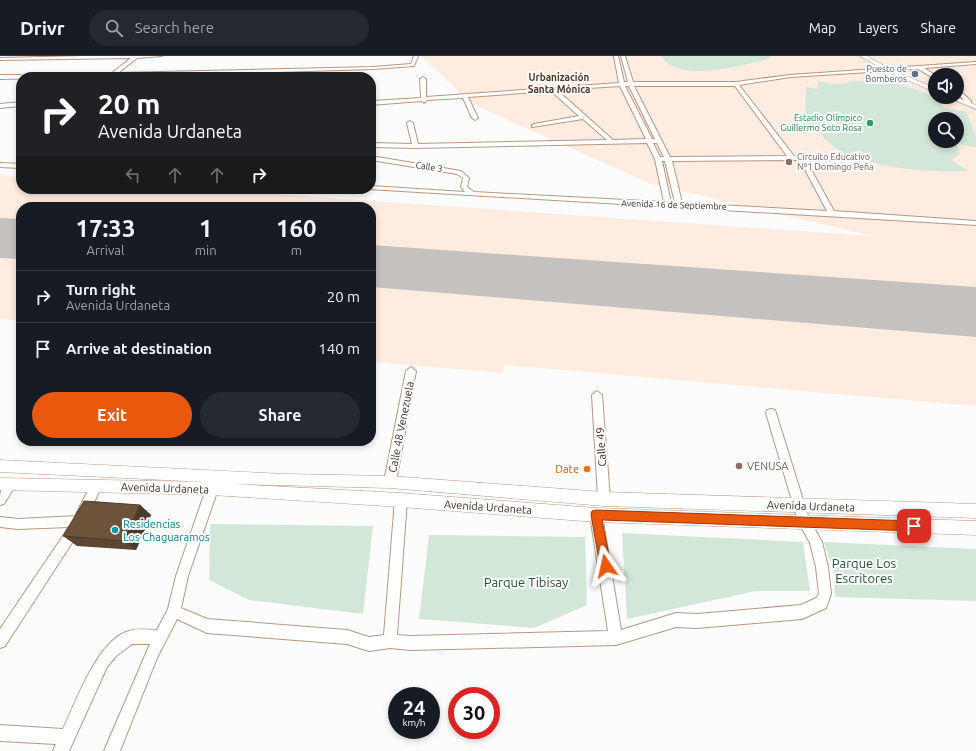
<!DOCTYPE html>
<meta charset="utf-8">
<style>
:root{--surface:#171b24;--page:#242831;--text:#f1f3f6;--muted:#9ea1a6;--line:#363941;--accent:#ea580c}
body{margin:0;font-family:Ubuntu,sans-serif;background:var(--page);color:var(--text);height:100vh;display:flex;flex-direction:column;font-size:15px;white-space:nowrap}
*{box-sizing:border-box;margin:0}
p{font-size:13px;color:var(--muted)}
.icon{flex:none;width:22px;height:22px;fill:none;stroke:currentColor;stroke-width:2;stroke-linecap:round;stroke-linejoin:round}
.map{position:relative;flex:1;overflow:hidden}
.details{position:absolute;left:16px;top:146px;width:360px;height:244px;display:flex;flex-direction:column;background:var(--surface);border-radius:16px;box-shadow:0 2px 6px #0003}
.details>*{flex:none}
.banner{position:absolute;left:16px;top:16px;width:360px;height:122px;border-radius:16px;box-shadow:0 2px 6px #0003;background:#202124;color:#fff;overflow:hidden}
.buttons{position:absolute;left:928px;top:12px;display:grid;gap:8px}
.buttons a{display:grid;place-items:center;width:36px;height:36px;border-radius:50%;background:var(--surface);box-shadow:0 2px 6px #0003;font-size:20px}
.speed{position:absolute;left:388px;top:631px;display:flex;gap:8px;font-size:20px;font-weight:700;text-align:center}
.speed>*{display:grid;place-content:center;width:52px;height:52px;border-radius:50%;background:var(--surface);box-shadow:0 2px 6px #0003;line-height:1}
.speed small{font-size:10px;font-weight:400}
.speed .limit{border:6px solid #d22;background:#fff;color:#111}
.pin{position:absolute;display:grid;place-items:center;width:34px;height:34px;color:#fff;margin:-17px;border-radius:8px;box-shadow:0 2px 6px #0006}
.me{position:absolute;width:44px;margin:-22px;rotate:349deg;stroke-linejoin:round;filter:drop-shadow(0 0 3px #0008)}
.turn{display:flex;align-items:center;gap:14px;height:84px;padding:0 16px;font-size:18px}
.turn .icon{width:52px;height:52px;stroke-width:2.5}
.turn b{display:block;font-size:28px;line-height:34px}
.lanes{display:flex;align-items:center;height:38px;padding:0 16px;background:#0003;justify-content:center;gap:20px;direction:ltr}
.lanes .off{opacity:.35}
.eta{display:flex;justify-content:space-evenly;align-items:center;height:68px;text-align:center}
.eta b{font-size:24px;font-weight:700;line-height:28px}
.action{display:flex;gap:8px;margin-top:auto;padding:8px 16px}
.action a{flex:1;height:46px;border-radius:24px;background:var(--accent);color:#fff;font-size:16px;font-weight:700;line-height:46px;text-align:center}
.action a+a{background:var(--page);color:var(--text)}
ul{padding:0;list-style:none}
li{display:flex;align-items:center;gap:12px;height:52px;padding:0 16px;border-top:1px solid var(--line)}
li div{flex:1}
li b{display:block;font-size:15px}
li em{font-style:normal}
header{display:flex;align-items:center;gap:24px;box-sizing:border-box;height:56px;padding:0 20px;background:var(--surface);border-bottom:1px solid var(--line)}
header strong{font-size:19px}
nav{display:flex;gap:22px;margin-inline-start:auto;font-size:14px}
.search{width:280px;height:36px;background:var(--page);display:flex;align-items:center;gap:10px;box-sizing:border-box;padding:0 14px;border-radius:22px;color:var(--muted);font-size:15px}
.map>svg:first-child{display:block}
</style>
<header>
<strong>Drivr</strong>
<div class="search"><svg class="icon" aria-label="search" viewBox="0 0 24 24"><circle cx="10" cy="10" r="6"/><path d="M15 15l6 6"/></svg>Search here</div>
<nav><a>Map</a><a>Layers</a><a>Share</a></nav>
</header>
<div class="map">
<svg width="976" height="695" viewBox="0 0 976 695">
<rect width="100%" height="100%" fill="#fcfcfc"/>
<!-- built -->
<path fill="#feece1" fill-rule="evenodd" d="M421 0H976V350L504 309 503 317 371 306V151H21V264L0 263V119L21 121V133H203L872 180 651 128 472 48ZM935 19H957V41H935ZM935 63H957V85H935Z"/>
<!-- green -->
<path fill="#d3e7d8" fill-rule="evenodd" d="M661 0H770L772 2C745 8 679 29 661 0Z
M818 25C825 26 833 29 840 28 845 28 849 25 855 25 878 24 932 30 944 52L966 55 976 80V91L957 88 960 97 952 104 968 115C932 118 835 111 819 74L805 72 806 31 818 33ZM935 63H957V85H935Z
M210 468 373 470 363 558 249 544 209 524Z
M622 477 803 486 810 535H756L627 563Z
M429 479 585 481 587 549 534 572 419 563Z
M824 486 976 493V545L835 541 834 516Z"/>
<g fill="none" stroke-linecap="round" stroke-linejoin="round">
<!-- runway -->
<path fill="#c5c1be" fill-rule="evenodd" d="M0 162 21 163V203L0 202Z
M371 189 976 231V281L371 231Z"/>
<!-- minor casing -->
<g stroke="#b89782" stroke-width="2">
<path id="minor" d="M85 0H162L137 2 118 17 373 11 411 8 414 0H418L414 10 373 13 114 21 0 23V19H21L24 21 26 19 112 17 131 2 0 4V2Z
M614 0H618L624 26H628L621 0H625L633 26H736L790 19 976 6V8L924 12 935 19V23L918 13 790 21 739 29 794 100 804 103 808 108 834 155 976 165V169L368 133H371V130L465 136 461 131 463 122 457 118 371 104V100L461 115 469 122 467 131 474 136 664 146 655 103 647 87 415 92 371 91V87L412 88 407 67 410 65 413 67 418 88 607 84 583 63 532 71V69L534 68 579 60 551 35 468 41 478 62 475 64 472 62 463 42 427 44 424 47 421 45 371 49V45L421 42 420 23 423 21 426 23V41L619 27ZM620 30 646 83 613 84 557 34ZM625 30H629L655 83H652ZM634 30H735L787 100 670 101ZM653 87H657L664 101H660ZM795 104 800 105 803 110 827 155 682 147 672 105ZM662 105H665L675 147H671Z
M957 32 971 45V47H967L957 37Z
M21 46V50L0 52V48Z
M0 107 21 108V112L0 111Z
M411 311 416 315 396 426 394 429 390 431 386 429 384 426 406 315Z
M597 335 602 339 610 443 608 447 604 448 600 447 598 443 592 339Z
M771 353 775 354 776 357 809 463 822 486 828 511 831 538 826 552 802 563 697 572 676 571 616 589 411 594 390 592 369 595 347 588 207 577 177 563 157 602 120 695H104L150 588H132L116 600 107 611 69 695H53L56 688 0 685V669L63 673C76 646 98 583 129 575 137 572 148 574 157 574L168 553 176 520 206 433 208 429 212 428 216 429 218 433 188 520 181 552 207 563 347 574 369 581 384 579 395 444 397 440 401 439 405 440 407 444 397 579 411 580 608 575 590 459 592 455 596 454 600 455 602 459 621 574 676 557 697 558 801 549 816 542 819 538 816 511 810 487 798 465 766 357 767 354Z
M10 423 14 425 16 428 4 448 0 449C0 439 0 427 10 423Z
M96 425 100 427 102 430 86 462 84 463 85 465 83 469 80 470 79 476 5 590 0 592V573L69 471 18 473 0 471V461L18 463 77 460 76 458 92 427Z"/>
</g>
<!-- tertiary casing -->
<g stroke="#b89782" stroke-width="1">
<path id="tertiary" d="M860 0H867L890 13 935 32V36L886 15Z
M947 41H956L976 49V53Z
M0 404 284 418 390 420 604 436 976 448V462L604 450 390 432 233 428 401 437 596 452 976 465V479L596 466 401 451 212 439 0 434V422L207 426 0 416Z"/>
</g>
<!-- minor -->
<use href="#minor" fill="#fff" fill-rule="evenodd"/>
<!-- tertiary -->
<use href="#tertiary" fill="#fff" fill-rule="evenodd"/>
</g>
<!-- wall -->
<path fill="#5d4732" d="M140 449 151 459 136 494 77 490 63 480Z"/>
<!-- shaded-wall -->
<path fill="#4c3a29" d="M140 449 151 459 136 494 124 485Z"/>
<!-- building -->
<path fill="#6c533a" stroke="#4c3a29" d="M84 445 140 449 124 485 63 480Z"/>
<!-- route -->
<path fill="#ea580c" stroke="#983908" d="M596 454 914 465 917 466 919 470 917 473 914 475 602 464 611 510 610 514 606 515 602 514 600 510 591 459 592 455Z"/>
<!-- markers -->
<circle fill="#5c6f8a" stroke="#fcfcfc" stroke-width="1.5" cx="915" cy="18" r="4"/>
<circle fill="#2e9e5b" stroke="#fcfcfc" stroke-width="1.5" cx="870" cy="67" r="4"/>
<g fill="#8d6e63" stroke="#fcfcfc" stroke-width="1.5">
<circle cx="789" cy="106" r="4"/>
<circle cx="739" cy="410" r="4"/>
</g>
<circle fill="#e8710a" stroke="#fcfcfc" stroke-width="1.5" cx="587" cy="413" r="4"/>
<circle fill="#0f9aa8" stroke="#fcfcfc" stroke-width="1.5" cx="115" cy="474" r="4"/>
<g text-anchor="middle" stroke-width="4" stroke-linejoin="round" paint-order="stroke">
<!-- far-service labels -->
<g font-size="9" fill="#4e5e75" stroke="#fcfcfc" text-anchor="end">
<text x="907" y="16">Puesto de<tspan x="907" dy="10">Bomberos</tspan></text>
</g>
<!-- far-leisure labels -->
<g font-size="9" fill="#27864d" stroke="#fcfcfc" text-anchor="end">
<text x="862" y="65">Estadio Olímpico<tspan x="862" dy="10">Guillermo Soto Rosa</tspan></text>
</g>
<!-- far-education labels -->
<g font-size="9" fill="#785e54" stroke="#fcfcfc" text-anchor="start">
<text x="797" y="104">Circuito Educativo<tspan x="797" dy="10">Nº1 Domingo Peña</tspan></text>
</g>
<!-- far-street labels -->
<g font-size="9" fill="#3c2e25" stroke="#fcfcfc">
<text transform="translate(429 111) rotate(8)" y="3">Calle 3</text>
<text transform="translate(674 149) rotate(2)" y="3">Avenida 16 de Septiembre</text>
</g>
<!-- far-neighbourhood labels -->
<g font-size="10" font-weight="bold" fill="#523623" stroke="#fcfcfc">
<text x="559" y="25">Urbanización<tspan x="559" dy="12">Santa Mónica</tspan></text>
</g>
<!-- street labels -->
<g font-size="11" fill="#3c2e25" stroke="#fcfcfc">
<text transform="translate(401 371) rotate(-79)" y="4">Calle 48 Venezuela</text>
<text transform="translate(601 391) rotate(-94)" y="4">Calle 49</text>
<text transform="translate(165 432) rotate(2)" y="4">Avenida Urdaneta</text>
<text transform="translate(811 450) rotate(2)" y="4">Avenida Urdaneta</text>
<text transform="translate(488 451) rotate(4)" y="4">Avenida Urdaneta</text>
</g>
<!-- education labels -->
<g font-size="11" fill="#785e54" stroke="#fcfcfc" text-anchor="start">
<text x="747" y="414">VENUSA</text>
</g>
<!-- food labels -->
<g font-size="11" fill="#c56008" stroke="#fcfcfc" text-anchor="end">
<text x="579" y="417">Date</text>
</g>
<!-- culture labels -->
<g font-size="11" fill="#0d838f" stroke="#fcfcfc" text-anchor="start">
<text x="123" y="472">Residencias<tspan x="123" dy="13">Los Chaguaramos</tspan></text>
</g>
<!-- near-park labels -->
<g font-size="13" fill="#235133" stroke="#fcfcfc">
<text x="864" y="512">Parque Los<tspan x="864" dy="15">Escritores</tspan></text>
<text x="526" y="531">Parque Tibisay</text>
</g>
</g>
</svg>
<div class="buttons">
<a><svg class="icon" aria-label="sound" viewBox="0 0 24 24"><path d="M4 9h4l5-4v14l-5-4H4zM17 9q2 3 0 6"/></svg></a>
<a><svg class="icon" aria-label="search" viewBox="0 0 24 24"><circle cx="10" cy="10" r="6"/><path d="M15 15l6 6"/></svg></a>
</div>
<div class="speed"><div>24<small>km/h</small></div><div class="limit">30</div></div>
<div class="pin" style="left:914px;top:470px;background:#d93025"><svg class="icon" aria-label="arrive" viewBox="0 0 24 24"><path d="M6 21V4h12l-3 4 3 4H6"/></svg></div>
<svg class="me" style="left:606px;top:510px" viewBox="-20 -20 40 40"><path d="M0-17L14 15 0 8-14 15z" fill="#ea580c" stroke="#fff" stroke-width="4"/></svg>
<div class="banner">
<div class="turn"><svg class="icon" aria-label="right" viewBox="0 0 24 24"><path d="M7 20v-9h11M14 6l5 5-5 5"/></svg><div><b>20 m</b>Avenida Urdaneta</div></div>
<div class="lanes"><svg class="icon off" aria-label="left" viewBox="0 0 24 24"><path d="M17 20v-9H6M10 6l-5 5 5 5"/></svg><svg class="icon off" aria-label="ahead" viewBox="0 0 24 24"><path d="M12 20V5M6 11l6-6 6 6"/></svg><svg class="icon off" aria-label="ahead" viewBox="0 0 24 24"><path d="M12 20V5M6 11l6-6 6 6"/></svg><svg class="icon" aria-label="right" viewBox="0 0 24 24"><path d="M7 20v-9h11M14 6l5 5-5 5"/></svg></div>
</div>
<section class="details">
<div class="eta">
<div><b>17:33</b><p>Arrival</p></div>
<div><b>1</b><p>min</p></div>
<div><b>160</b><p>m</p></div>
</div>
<ul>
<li><svg class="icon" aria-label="right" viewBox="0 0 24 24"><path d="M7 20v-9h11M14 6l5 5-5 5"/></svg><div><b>Turn right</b><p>Avenida Urdaneta</p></div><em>20 m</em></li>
<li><svg class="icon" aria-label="arrive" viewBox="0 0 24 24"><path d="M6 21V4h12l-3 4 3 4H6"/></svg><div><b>Arrive at destination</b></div><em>140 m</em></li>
</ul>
<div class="action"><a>Exit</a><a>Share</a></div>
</section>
</div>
